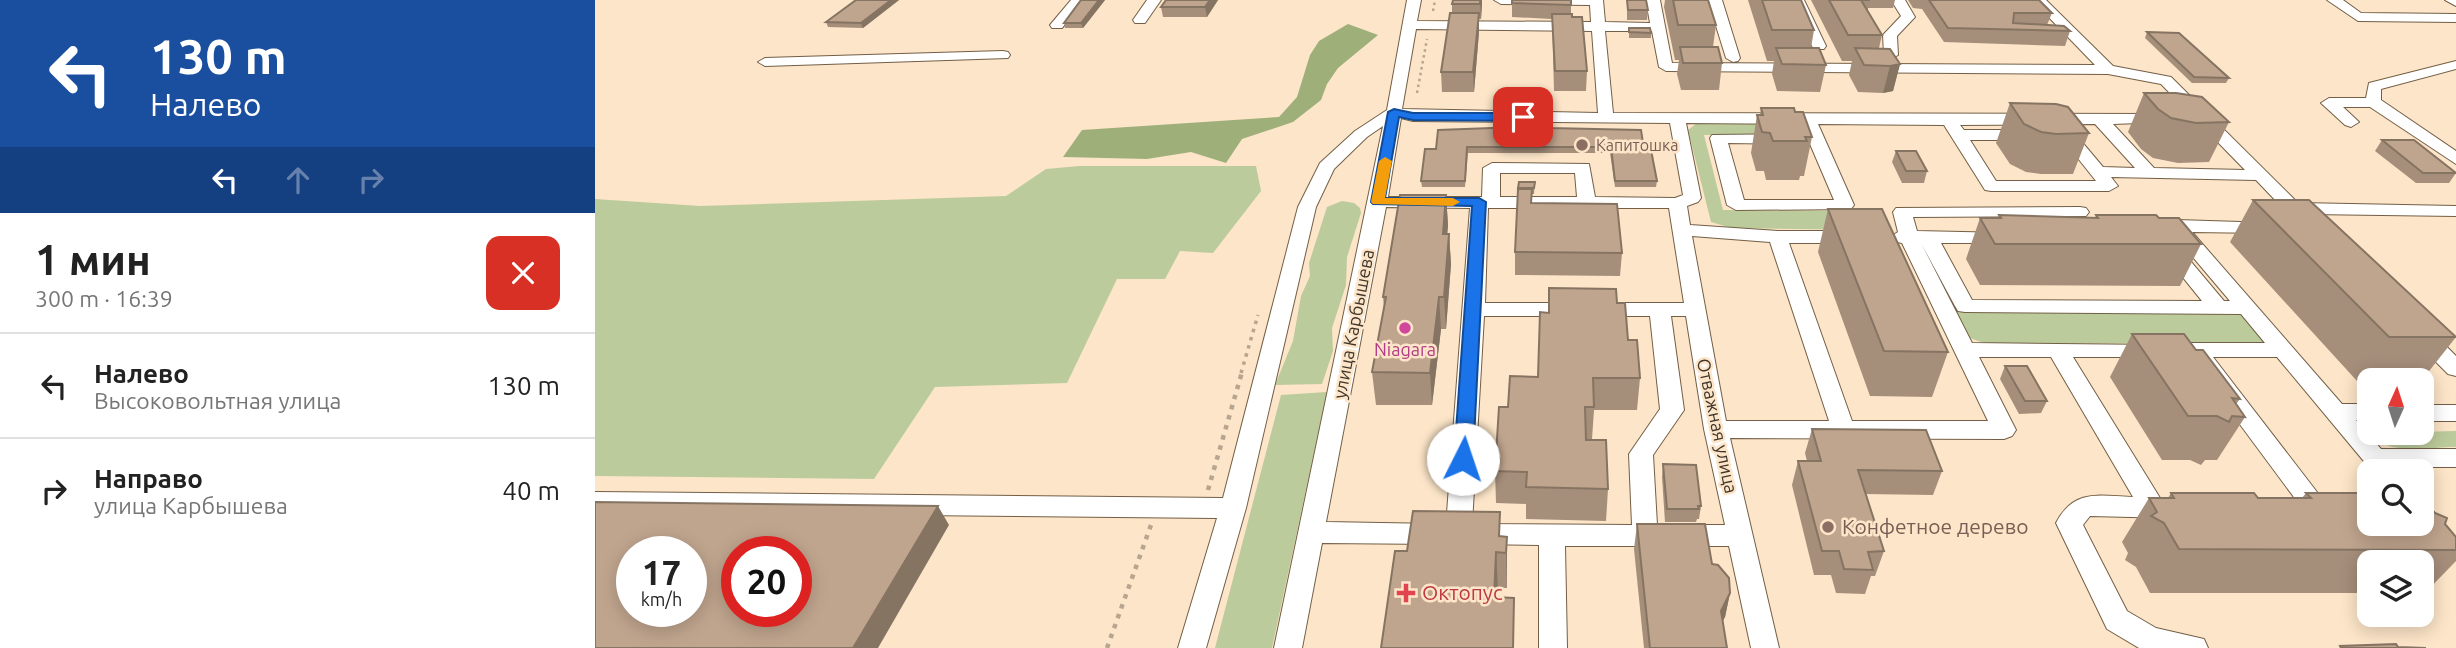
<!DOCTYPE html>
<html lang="ru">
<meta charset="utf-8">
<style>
:root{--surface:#fff;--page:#f2f2f2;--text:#222;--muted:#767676;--line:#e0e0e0}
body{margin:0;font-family:Ubuntu,sans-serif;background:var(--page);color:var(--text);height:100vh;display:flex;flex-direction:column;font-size:26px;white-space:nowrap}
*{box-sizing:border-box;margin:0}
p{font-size:23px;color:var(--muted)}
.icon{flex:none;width:38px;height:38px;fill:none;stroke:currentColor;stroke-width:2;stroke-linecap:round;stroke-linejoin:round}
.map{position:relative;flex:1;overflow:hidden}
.panel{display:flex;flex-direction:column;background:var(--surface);width:595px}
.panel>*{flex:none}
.guide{background:#1a4fa0;color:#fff;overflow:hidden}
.needle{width:46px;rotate:3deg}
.controls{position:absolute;left:1762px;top:368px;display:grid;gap:14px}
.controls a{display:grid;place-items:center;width:77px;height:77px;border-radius:14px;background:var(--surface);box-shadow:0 4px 18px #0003;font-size:35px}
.speed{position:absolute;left:21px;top:536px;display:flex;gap:14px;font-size:35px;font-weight:700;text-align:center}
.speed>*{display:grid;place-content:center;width:91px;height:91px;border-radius:50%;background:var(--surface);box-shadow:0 4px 18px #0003;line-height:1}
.speed small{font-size:18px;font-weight:400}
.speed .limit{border:10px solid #d22;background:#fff;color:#111}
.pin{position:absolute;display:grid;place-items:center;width:60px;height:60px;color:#fff;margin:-30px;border-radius:14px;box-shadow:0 4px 10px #0006}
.me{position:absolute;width:77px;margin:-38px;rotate:4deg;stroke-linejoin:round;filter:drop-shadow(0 0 5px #0008)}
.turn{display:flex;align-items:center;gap:24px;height:147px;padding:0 35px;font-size:32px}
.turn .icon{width:91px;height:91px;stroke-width:2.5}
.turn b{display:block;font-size:49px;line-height:60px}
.lanes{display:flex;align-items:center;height:66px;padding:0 35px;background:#0003;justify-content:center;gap:35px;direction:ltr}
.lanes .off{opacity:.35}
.round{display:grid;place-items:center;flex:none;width:74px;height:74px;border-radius:14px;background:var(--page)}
.overview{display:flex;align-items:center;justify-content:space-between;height:119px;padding:0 35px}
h1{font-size:42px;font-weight:700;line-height:52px}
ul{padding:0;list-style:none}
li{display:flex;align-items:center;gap:21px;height:105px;padding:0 35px;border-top:2px solid var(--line)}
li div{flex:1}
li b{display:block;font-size:26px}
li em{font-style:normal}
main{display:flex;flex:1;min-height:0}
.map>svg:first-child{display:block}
</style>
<main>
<section class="panel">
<div class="guide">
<div class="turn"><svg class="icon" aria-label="left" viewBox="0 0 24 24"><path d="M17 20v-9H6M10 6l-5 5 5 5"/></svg><div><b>130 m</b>Налево</div></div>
<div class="lanes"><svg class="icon" aria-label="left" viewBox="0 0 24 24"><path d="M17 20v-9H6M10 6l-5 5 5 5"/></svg><svg class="icon off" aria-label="ahead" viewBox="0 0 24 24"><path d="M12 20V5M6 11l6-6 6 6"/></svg><svg class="icon off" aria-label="right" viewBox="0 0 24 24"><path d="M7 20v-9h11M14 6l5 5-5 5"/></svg></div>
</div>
<div class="overview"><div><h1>1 мин</h1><p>300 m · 16:39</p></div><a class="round" style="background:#d93025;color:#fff"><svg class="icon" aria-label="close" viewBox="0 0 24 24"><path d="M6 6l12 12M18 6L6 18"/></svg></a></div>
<ul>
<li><svg class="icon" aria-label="left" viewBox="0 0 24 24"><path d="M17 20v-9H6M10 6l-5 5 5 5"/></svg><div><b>Налево</b><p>Высоковольтная улица</p></div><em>130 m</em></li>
<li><svg class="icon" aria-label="right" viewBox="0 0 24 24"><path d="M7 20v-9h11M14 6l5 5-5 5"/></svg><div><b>Направо</b><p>улица Карбышева</p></div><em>40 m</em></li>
</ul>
</section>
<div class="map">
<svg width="1861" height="648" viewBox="0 0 1861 648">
<rect width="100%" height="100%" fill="#fce5c8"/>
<!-- green -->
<path fill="#bccb9b" d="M1102 123H1198L1204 134 1109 135 1128 210 1280 211 1275 230 1136 228 1116 222 1093 130Z
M484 166H661L666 191 618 253 585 251 570 279H522L472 383 340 387 279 479 0 476V199L105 206 411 196 451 169Z
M747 201 759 203 765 208 766 213 752 257 751 285 737 328 738 351 727 384 680 385 698 341 706 296 715 276 714 263 732 207Z
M1332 248 1368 312 1638 313 1647 315 1672 343 1392 344 1372 337 1325 249Z
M732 392 677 648H620L686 395Z
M1861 431V447C1836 447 1798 455 1779 438V433Z"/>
<!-- forest -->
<path fill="#9eaf79" d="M753 24 783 35 743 68 732 84 726 100 698 122 647 139 631 163 596 152 552 159 468 157 487 130 684 117 702 97 715 55 724 41Z"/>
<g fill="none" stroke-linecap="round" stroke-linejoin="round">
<!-- minor casing -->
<g stroke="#735f46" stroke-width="2">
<path id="minor" d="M476 0H490L467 28H457L455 25Z
M552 0H566L550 23H540L538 20Z
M812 0H826L822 21 996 22 995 5 906 4 899 0H1008L1010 22 1055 23 1051 0H1065L1077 63 1500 65 1437 0H1451L1518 66 1576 77 1703 203 1861 206V216L1714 214 1719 220 1710 226 1703 224 1661 180 1516 177 1523 186 1514 191H1396L1390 190 1349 125 1223 124 1259 205 1256 209 1141 210 1132 205 1115 138 1117 135 1211 134 1207 124 1091 123 1106 198 1103 202 1092 206 1095 225 1183 231H1254L1263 237 1254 243H1194L1257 421H1393L1307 243 1297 241 1295 237 1303 232 1298 212 1301 208 1485 207 1491 208 1494 212 1491 216 1318 217 1322 231 1412 233 1414 237 1405 243H1346L1377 300 1607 301 1565 249 1575 243 1582 245 1629 301H1635L1580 236 1566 244 1557 238 1575 222 1582 220 1677 223 1679 227 1677 231 1670 233 1597 232 1747 404H1774V420H1761L1786 449H1861V467H1801L1803 471H1777L1682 357H1618L1735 509 1731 516 1722 519 1705 516 1701 509 1704 504 1595 357 1583 355 1580 350 1583 345 1591 343H1670L1646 314 1370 312 1363 311 1360 306 1326 243 1377 343 1564 345 1567 350 1564 355 1556 357H1478L1565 498 1586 501 1590 508 1586 515 1577 518 1495 516 1488 525 1532 611 1561 628 1609 639 1613 648H1544L1512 629 1461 523C1479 488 1505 496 1538 497L1456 357H1384L1421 430 1417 436 1409 439 1135 438 1184 648H1156L1134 546H970L972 648H944V545L878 544 870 542 863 544 852 539 842 544 727 543 707 648H679L788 126 772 137 739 169 721 207 651 508 611 648H583L622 518 0 512V492L628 498 703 207 725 163 760 131 792 110ZM821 29 997 31 1003 113 807 109ZM1010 31H1057L1064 67 1071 71 1513 74 1566 84 1650 170 1559 168 1518 124 1571 122 1573 119 1565 114 1018 113ZM806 118 818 121 1075 123 1088 195 1080 198 1000 197 994 164 897 163 888 168 887 197H793ZM1500 124 1540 168 1508 167 1476 129 1470 127 1462 132 1501 181H1401L1375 140H1431L1439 135 1431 130H1369L1365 125ZM1133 143 1215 144 1239 200H1149ZM905 173H980L982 197H905ZM791 207 875 208 851 526 842 524 731 522ZM893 208H1074L1089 303H890ZM1097 236 1175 242 1234 421H1131ZM889 316H1055L1065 409 1034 454 1037 525 877 524ZM1076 316H1091L1109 429 1130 525H1062L1058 455 1089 410Z
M1113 0H1127L1145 58 1143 61 1138 62 1131 58Z
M1195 0H1209L1231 46 1229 49H1219L1217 46Z
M1296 0H1310L1320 17 1302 36 1303 55 1296 59 1289 55 1288 35 1306 16Z
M1732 0H1748L1766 13 1861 14V22L1763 21Z
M1850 0H1861V6Z
M408 51 413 52 415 55 413 58 170 66 163 62 170 58Z
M1861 61V69L1786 89V100L1861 151V164L1775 107H1748L1764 122 1756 127 1750 125 1726 103 1734 98H1771L1774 83Z
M1828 329 1836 331 1861 356V376L1853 374 1820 341 1817 336 1820 331Z
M1827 405H1861V421H1827Z"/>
</g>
<!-- path-far2 -->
<path stroke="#b7a58f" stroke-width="2.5" stroke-dasharray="2.5 3.5" stroke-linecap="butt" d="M838 11 840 0
M822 93 832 39"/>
<!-- path-far1 -->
<path stroke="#b7a58f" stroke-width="3.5" stroke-dasharray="3.5 5" stroke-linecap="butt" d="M646 373 663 315"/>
<!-- path -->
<path stroke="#b7a58f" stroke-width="4.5" stroke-dasharray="4.5 6" stroke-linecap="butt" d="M613 490 647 372
M512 648 556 525"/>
<!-- minor -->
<use href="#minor" fill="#fff" fill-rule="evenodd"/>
</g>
<!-- wall -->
<path fill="#a58e7a" d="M261 0H304L268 28 233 27 231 22Z
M486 0H510L488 28H470L469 23Z
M623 0 612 17H568L566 7Z
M917 0H976V14L992 71 991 91H959L957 19 917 17Z
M1032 0 1053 10 1052 20H1032Z
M1070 0H1113L1121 25 1118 47 1127 63 1124 90H1086L1082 74 1084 60H1080L1069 7Z
M1153 0H1206L1219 30 1216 48 1231 65 1225 92 1182 91 1177 74 1179 61H1172Z
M1216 0H1300L1298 8H1273V11L1287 35 1284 48 1305 64 1298 91 1288 93 1263 92 1254 75 1257 61H1247Z
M1313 0H1444L1457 13 1452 25 1475 31 1470 46 1349 42 1327 9 1318 8Z
M857 4H887L886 19H884V32L879 92H847L846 72 857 13Z
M1034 28 1056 33V38H1034Z
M1552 32 1634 78 1631 83H1597L1550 38Z
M1549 93 1634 122 1614 162 1583 163 1558 158 1546 149 1533 132Z
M1415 103 1494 133 1478 174H1446L1431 172 1415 164 1401 143Z
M1166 108 1200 112 1217 137 1209 176H1205L1204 180H1171L1169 171H1161L1156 153 1162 115H1165Z
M954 128 1049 149 1062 181 1061 187H1020L1015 153H873L870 187H827L826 181 841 149Z
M1787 140 1861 173 1854 183H1821L1780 151Z
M1301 151 1332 171 1329 183H1307L1297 162Z
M940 182 939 194H937V203L1027 253 1025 276 920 275V252L923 189Z
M851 195 853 225 852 234H854L856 264 851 329H846L837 405H781L777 372 789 307 788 297Z
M1658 200 1861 337 1827 380H1774V381H1762L1635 242Z
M1233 209 1353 352 1337 397 1275 396 1223 252Z
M1404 215 1500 218 1501 215 1564 218 1606 244 1585 286 1385 285 1371 259 1385 218H1403Z
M1022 303 1045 378 1042 410H999L997 439H991L1013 489 1011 521 931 519V504L901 503 900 471 913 407 943 377 953 313Z
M1537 334 1601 350 1645 399 1641 404 1650 417 1622 460H1610L1606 465 1595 460H1567L1515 377Z
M1410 366 1452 401 1446 413 1424 414 1405 379Z
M1217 429 1347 471 1338 495 1270 494 1289 551 1280 576H1276L1270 594 1241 593 1236 575H1219L1197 485 1203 461H1212L1210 453Z
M1068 464 1106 506 1104 519H1102L1101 522H1070L1067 477Z
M1576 493 1663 498H1707L1711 493 1850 524 1861 537V561L1830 593H1827V562H1774V593H1555L1541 567 1530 560 1533 553 1527 542 1554 498H1573Z
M1042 524 1117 564 1135 593 1130 617 1127 622 1132 648H1049L1039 549Z
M906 536 912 537V588H903L902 597 919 598V648H786L812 551Z"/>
<!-- shaded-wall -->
<path fill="#867463" d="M296 0H304L268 28 266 23Z
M504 0H510L488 28 486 23Z
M615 0H623L612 17 610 7Z
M885 0H887V4L886 19Z
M884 13V32L879 92 878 72Z
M1305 64 1298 91 1288 93 1295 66Z
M851 195 853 225 850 264 848 234Z
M854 234 856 264 851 329 849 297Z
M844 297 846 329 837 405 835 373Z
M343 506 354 525 283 648H258Z
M912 537V588L911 553Z
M901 552 903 588 900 633 899 597Z
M1135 593 1130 617 1120 635 1126 611Z"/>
<!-- building -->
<path fill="#c0a58e" stroke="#867463" stroke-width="2" fill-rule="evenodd" d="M261 0H296L266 23 231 22Z
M486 0H504L486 23H469Z
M571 0H615L610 7H566Z
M858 0H885V4H857Z
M917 0H976V5L917 3Z
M1032 0H1051L1053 10H1033Z
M1078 0H1113L1121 25H1083Z
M1167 0H1206L1219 30H1177Z
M1234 0H1275H1266L1287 35H1253Z
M1334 0H1444L1457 13H1419L1418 23 1469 26 1475 31 1353 28Z
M855 13H884L878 72H846Z
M957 14H977V17H987L992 71H960Z
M1034 28H1055L1056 33 1034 32Z
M1552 32 1584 33 1634 78 1599 77Z
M1085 47H1123L1127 63H1088Z
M1181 48H1224L1231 65 1187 64Z
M1260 48 1295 49 1305 64 1295 66 1269 65Z
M1549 93H1581L1607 97 1634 122 1601 123 1576 118 1563 109Z
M1415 103 1461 104 1473 107 1494 133 1461 134 1446 132 1429 124Z
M1166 108H1199L1200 112H1208L1217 137H1210L1212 141H1178L1175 133 1167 132 1162 115H1168Z
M954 126V128L1046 130 1049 149 1056 150 1062 181H1020L1016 147H872L870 181H826L830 149H841L843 130Z
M1787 140H1819L1861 173H1828Z
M1301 151H1321L1332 171H1311Z
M924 182H940L939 188H923Z
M923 189H937L936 203 1022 204 1027 253 920 252Z
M805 195H851L848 234H854L849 297H844L835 373 777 372 791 297H788Z
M1658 200H1714L1861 337H1794Z
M1233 209H1287L1353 352 1289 351Z
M1404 215 1503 218 1501 215H1561L1564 218H1584L1606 244H1400L1385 218H1406Z
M954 288 1021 289 1022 303H1030L1033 340H1042L1045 378H998L999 407H990L991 440H1011L1013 489 931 487 932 472 900 471 904 407H913L915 376 943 377 945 312 954 313Z
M1537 334H1589L1601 350H1608L1645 399 1637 398 1650 417 1637 416 1634 422 1622 416H1593Z
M1410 366H1432L1452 401H1430Z
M1217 429 1331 430 1347 471 1263 470 1289 551 1273 552 1278 570 1249 569 1244 551H1227L1203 461H1226Z
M1068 464 1101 465 1106 506H1103L1104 509H1072Z
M1576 493H1659L1663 498H1716L1711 493H1774V523H1827V499L1840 513 1852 518 1850 524 1861 537V550L1584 549 1569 523 1556 516 1562 512 1554 498H1579Z
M0 502 343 506 258 648H0ZM37 551H96V611H37ZM142 551H201V611H142Z
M818 511 905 512 904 536 912 537 911 553 901 552 899 597 919 598 918 648H786L800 551H812Z
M1042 524H1110L1117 564 1123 565 1134 578 1135 593 1126 611 1132 648H1055Z
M1801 644 1803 647 1831 648H1746L1745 646Z"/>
<!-- route -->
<path fill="#1a73e8" stroke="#114b97" stroke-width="2" d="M799 109 818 113H928L934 117 928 121 818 120 804 117 790 198H884L891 202 878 459 875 464H862L859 459 877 206 778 204 776 202 793 112Z"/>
<!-- slow -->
<path fill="#f59e0b" d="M790 157 797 161 790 198H858L865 202 858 206 778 204 776 202 784 161Z"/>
<!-- markers -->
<g fill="#8d6e63" stroke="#fce5c8" stroke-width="2.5">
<circle cx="987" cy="145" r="7"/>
<circle cx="1233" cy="527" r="7"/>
</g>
<circle fill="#d1479c" stroke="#fce5c8" stroke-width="2.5" cx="810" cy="328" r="7"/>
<path fill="#e0444e" stroke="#fce5c8" stroke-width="2.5" d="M807.5 582.5h7v7h7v7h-7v7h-7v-7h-7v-7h7z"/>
<g text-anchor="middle" stroke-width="5" stroke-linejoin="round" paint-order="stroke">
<!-- far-education labels -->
<g font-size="16" fill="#785e54" stroke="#fce5c8" text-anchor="start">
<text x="1001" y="151">Капитошка</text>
</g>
<!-- street labels -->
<g font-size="18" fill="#3f352a" stroke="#fce5c8">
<text transform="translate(759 324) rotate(-79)" y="6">улица Карбышева</text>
<text transform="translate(1122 426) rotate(78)" y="6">Отважная улица</text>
</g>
<!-- hotel labels -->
<g font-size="18" fill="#b23c85" stroke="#fce5c8">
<text x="810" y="356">Niagara</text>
</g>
<!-- near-education labels -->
<g font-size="21" fill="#785e54" stroke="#fce5c8" text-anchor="start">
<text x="1247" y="534">Конфетное дерево</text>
</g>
<!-- near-health labels -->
<g font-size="21" fill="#be3a42" stroke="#fce5c8" text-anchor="start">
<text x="827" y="600">Октопус</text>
</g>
</g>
</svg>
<div class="controls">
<a><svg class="needle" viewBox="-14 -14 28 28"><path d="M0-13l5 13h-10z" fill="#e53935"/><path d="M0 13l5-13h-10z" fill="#767676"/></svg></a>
<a><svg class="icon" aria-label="search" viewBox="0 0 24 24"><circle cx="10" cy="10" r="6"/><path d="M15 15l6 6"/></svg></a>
<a><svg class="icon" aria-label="layers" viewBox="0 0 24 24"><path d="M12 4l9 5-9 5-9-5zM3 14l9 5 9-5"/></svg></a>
</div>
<div class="speed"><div>17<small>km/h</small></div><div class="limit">20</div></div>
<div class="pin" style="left:928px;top:117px;background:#d93025"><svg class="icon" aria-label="arrive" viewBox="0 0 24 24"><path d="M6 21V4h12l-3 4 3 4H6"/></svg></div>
<svg class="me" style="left:868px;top:459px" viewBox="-20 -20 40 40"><circle r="19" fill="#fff"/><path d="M0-13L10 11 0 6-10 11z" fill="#1a73e8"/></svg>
</div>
</main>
